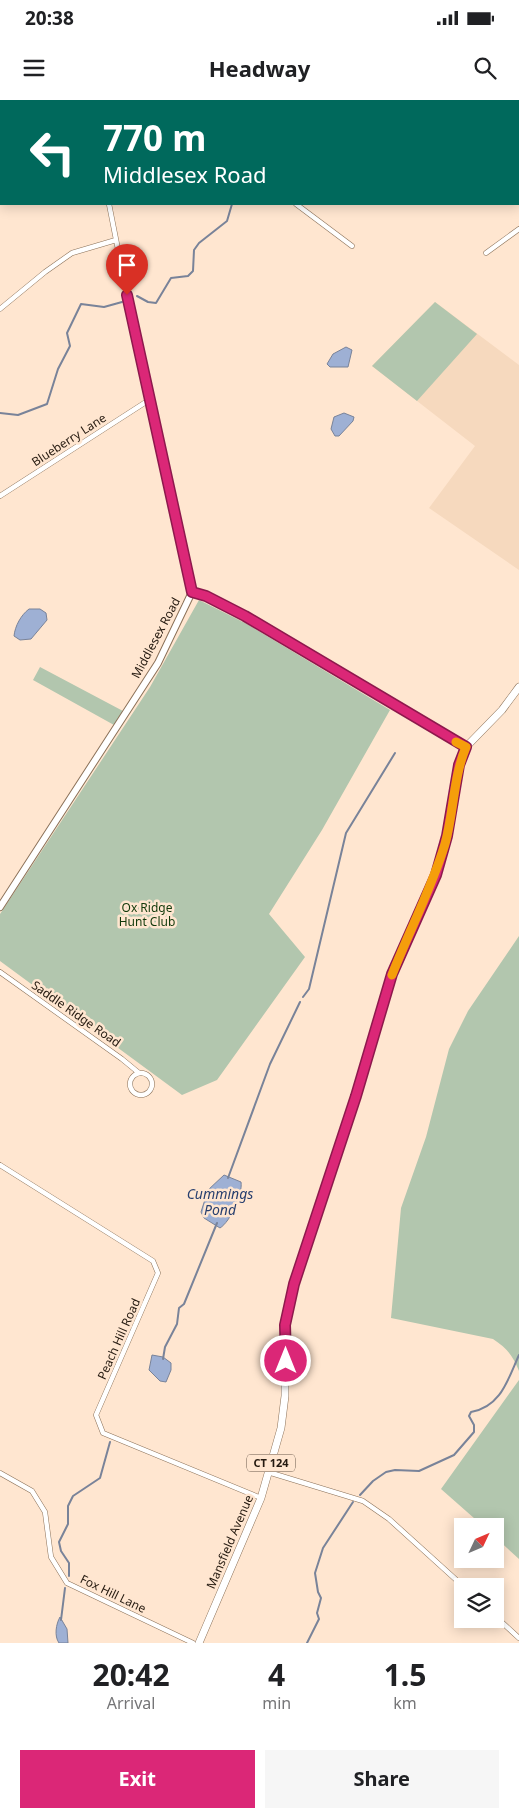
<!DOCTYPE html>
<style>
:root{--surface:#fff;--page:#f6f6f6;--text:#202124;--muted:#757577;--accent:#db2777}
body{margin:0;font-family:"Noto Sans",sans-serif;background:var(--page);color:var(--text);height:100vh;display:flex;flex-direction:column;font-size:19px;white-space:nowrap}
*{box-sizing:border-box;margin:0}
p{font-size:16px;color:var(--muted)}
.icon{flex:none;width:28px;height:28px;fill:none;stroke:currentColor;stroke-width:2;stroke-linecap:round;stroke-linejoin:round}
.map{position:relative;height:1543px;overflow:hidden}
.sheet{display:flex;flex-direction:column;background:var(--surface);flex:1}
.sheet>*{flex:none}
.guide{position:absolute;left:0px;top:0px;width:520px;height:105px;box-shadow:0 2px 12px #0003;background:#00695c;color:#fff;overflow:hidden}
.needle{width:32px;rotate:46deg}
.fabs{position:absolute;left:454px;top:1418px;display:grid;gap:10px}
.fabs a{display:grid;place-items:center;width:50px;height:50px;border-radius:0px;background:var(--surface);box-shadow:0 2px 12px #0003;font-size:25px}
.pin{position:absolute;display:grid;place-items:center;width:42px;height:42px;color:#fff;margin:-51px -21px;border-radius:50% 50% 50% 0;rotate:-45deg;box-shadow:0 0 5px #0007}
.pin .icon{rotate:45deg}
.me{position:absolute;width:55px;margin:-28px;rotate:0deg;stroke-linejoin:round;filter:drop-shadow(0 0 4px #0008)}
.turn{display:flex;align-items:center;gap:18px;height:105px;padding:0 20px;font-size:22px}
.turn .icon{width:65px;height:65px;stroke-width:2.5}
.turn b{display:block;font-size:35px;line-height:42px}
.eta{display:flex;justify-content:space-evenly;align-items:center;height:85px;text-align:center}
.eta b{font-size:30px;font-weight:700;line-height:35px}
.action{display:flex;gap:10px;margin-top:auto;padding:10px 20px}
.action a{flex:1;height:58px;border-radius:0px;background:var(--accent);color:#fff;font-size:20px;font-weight:700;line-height:58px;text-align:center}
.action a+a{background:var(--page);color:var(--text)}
.status{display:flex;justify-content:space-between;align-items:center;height:35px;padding:0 25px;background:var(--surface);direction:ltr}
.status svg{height:14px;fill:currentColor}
header{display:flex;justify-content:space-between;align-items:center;height:65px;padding:0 20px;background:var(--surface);font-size:22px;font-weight:700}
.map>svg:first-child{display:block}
</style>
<div class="status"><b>20:38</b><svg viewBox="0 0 49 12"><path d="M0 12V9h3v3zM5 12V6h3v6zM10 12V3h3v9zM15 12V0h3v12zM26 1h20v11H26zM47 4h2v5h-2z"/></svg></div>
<header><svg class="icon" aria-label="menu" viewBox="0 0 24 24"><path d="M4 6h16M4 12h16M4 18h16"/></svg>Headway<svg class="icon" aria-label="search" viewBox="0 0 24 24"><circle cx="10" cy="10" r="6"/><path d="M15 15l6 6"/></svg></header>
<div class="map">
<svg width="519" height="1543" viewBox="0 0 519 1543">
<rect width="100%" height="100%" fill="#ffe6d0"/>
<!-- built -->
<path fill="#f6d9be" d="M435 202 519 265V470L429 408 475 346 372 266Z"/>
<!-- green -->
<path fill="#b2c6ae" d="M435 202 477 234 417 301 372 266Z
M199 500 247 524 390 610 322 730 269 814 305 857 217 980 182 995 0 861V814L150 587Z
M40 567 123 611 114 625 33 580Z
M519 836V1271C513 1256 507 1248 493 1239L391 1218 401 1108 426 1037 449 949 468 911Z
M519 1280V1459L495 1437V1426H483L441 1389Z"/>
<!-- water -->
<path fill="#9eb0d4" stroke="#798399" d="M346 247 352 250 348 267H330L327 264 333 254Z
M344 313 354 317 353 321 339 336H335L331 329 334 317Z
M29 509H40L46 513 47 520 31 539 20 540 14 536C15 526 21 515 29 509Z
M224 1075 241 1082C243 1094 230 1122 220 1128L204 1118 201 1112 208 1090Z
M152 1255 163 1257 171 1263V1270L166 1282 160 1281 149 1270Z
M60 1517 67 1529 68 1543H59C54 1536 56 1524 60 1517Z"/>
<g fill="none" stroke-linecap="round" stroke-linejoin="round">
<!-- stream -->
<path stroke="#798399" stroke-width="2" d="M516 1 518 0
M137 196 148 202 156 203 171 178 188 176 193 171 194 150 199 143 227 121 232 104
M0 313 18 315 47 304 58 269 70 246 67 233 81 204 104 207 122 202
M303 897 309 889 346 733 395 653
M228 1078 270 964 300 902
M163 1259 165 1247 177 1224 179 1208 184 1204 217 1123
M360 1395 373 1381 386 1372 395 1370 419 1371 454 1355 474 1332V1325L469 1316 471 1312C501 1307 508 1279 519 1255
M69 1476V1463L61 1451 59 1442 68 1424V1406L73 1396 100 1378 110 1342
M61 1520 65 1488
M307 1543 319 1519 317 1513 321 1498 318 1492 315 1473 323 1448 353 1402"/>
<!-- street casing -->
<g stroke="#8b7158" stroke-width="5.5">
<path id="street" d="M108 1 109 0
M493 1 495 0
M0 14H1
M109 104 130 210 192 492
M296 104 352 146
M486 153 519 129
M0 209 45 172 72 153 116 140
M0 396 149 300
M0 872 122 959 139 973
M130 984a11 11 0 1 1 22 0a11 11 0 1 1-22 0Z
M0 1065 153 1161 158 1173 96 1315 103 1333 261 1398
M268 1372 363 1401 389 1419 463 1486
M0 1373 32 1391 45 1412 51 1457 67 1483 193 1543
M495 1516 519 1538"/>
</g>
<!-- secondary casing -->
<g stroke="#8b7158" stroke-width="8">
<path id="secondary" d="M0 807 158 563 192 492 206 496 245 516 466 647"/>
</g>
<!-- primary casing -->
<g stroke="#8b7158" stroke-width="8">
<path id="primary" d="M199 1543 261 1398 281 1328 285 1296V1225L294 1184 356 996 392 874 436 775 447 736 459 665 466 647 502 610 519 587"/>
</g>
<!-- street -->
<use href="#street" stroke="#fff" stroke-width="4.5"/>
<!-- secondary -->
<use href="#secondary" stroke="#fff" stroke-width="6"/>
<!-- primary -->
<use href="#primary" stroke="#fff" stroke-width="7"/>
</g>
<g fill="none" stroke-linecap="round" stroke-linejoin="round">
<!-- route casing -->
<g stroke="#8e194d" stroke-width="12">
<path id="route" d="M127 195 192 492 206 496 245 516 466 647 459 665 447 736 436 775 392 874 356 996 294 1184 285 1225 286 1261"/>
</g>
<!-- route -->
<use href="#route" stroke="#db2777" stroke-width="9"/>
<!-- slow -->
<path stroke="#f59e0b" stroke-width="9" d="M392 875C409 831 431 790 445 744 454 712 453 678 466 647L456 642"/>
</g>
<g text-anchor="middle" stroke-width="5" stroke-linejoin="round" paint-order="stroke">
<!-- shield labels -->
<rect fill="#ffe6d0" stroke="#665649" stroke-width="1" x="247" y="1354.5" width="48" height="17" rx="4"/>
<g font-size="11" font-weight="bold" fill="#24190f">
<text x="271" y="1367">CT 124</text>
</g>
<!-- street labels -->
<g font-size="12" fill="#24190f" stroke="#ffe6d0">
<text transform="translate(69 340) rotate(-33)" y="4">Blueberry Lane</text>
<text transform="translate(156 538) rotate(-62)" y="4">Middlesex Road</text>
<text transform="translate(76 914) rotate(35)" y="4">Saddle Ridge Road</text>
<text transform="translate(119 1239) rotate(-66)" y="4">Peach Hill Road</text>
<text transform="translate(230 1442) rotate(-67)" y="4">Mansfield Avenue</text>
<text transform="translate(113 1494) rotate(26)" y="4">Fox Hill Lane</text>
</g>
<!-- park labels -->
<g font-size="12" fill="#11390a" stroke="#ffe6d0">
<text x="147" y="812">Ox Ridge<tspan x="147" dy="14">Hunt Club</tspan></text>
</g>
<!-- water labels -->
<g font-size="14" font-style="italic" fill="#283f6e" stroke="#ffe6d0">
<text x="220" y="1099">Cummings<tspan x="220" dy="16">Pond</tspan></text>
</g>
</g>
</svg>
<div class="fabs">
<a><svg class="needle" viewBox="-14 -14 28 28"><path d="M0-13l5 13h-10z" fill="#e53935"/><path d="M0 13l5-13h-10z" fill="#757577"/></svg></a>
<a><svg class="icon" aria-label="layers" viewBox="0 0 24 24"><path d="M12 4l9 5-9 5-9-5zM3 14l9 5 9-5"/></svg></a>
</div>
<div class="pin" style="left:127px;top:195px;background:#d93025"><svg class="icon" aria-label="arrive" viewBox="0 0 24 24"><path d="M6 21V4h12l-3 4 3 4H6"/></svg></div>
<svg class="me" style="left:286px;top:1261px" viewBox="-20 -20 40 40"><circle r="17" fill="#db2777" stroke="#fff" stroke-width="3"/><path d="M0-11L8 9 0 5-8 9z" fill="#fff"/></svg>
<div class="guide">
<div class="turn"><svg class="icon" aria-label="left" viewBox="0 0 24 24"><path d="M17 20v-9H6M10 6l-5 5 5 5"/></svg><div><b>770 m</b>Middlesex Road</div></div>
</div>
</div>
<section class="sheet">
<div class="eta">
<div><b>20:42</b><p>Arrival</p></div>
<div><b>4</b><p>min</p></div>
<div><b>1.5</b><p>km</p></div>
</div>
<div class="action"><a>Exit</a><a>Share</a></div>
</section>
